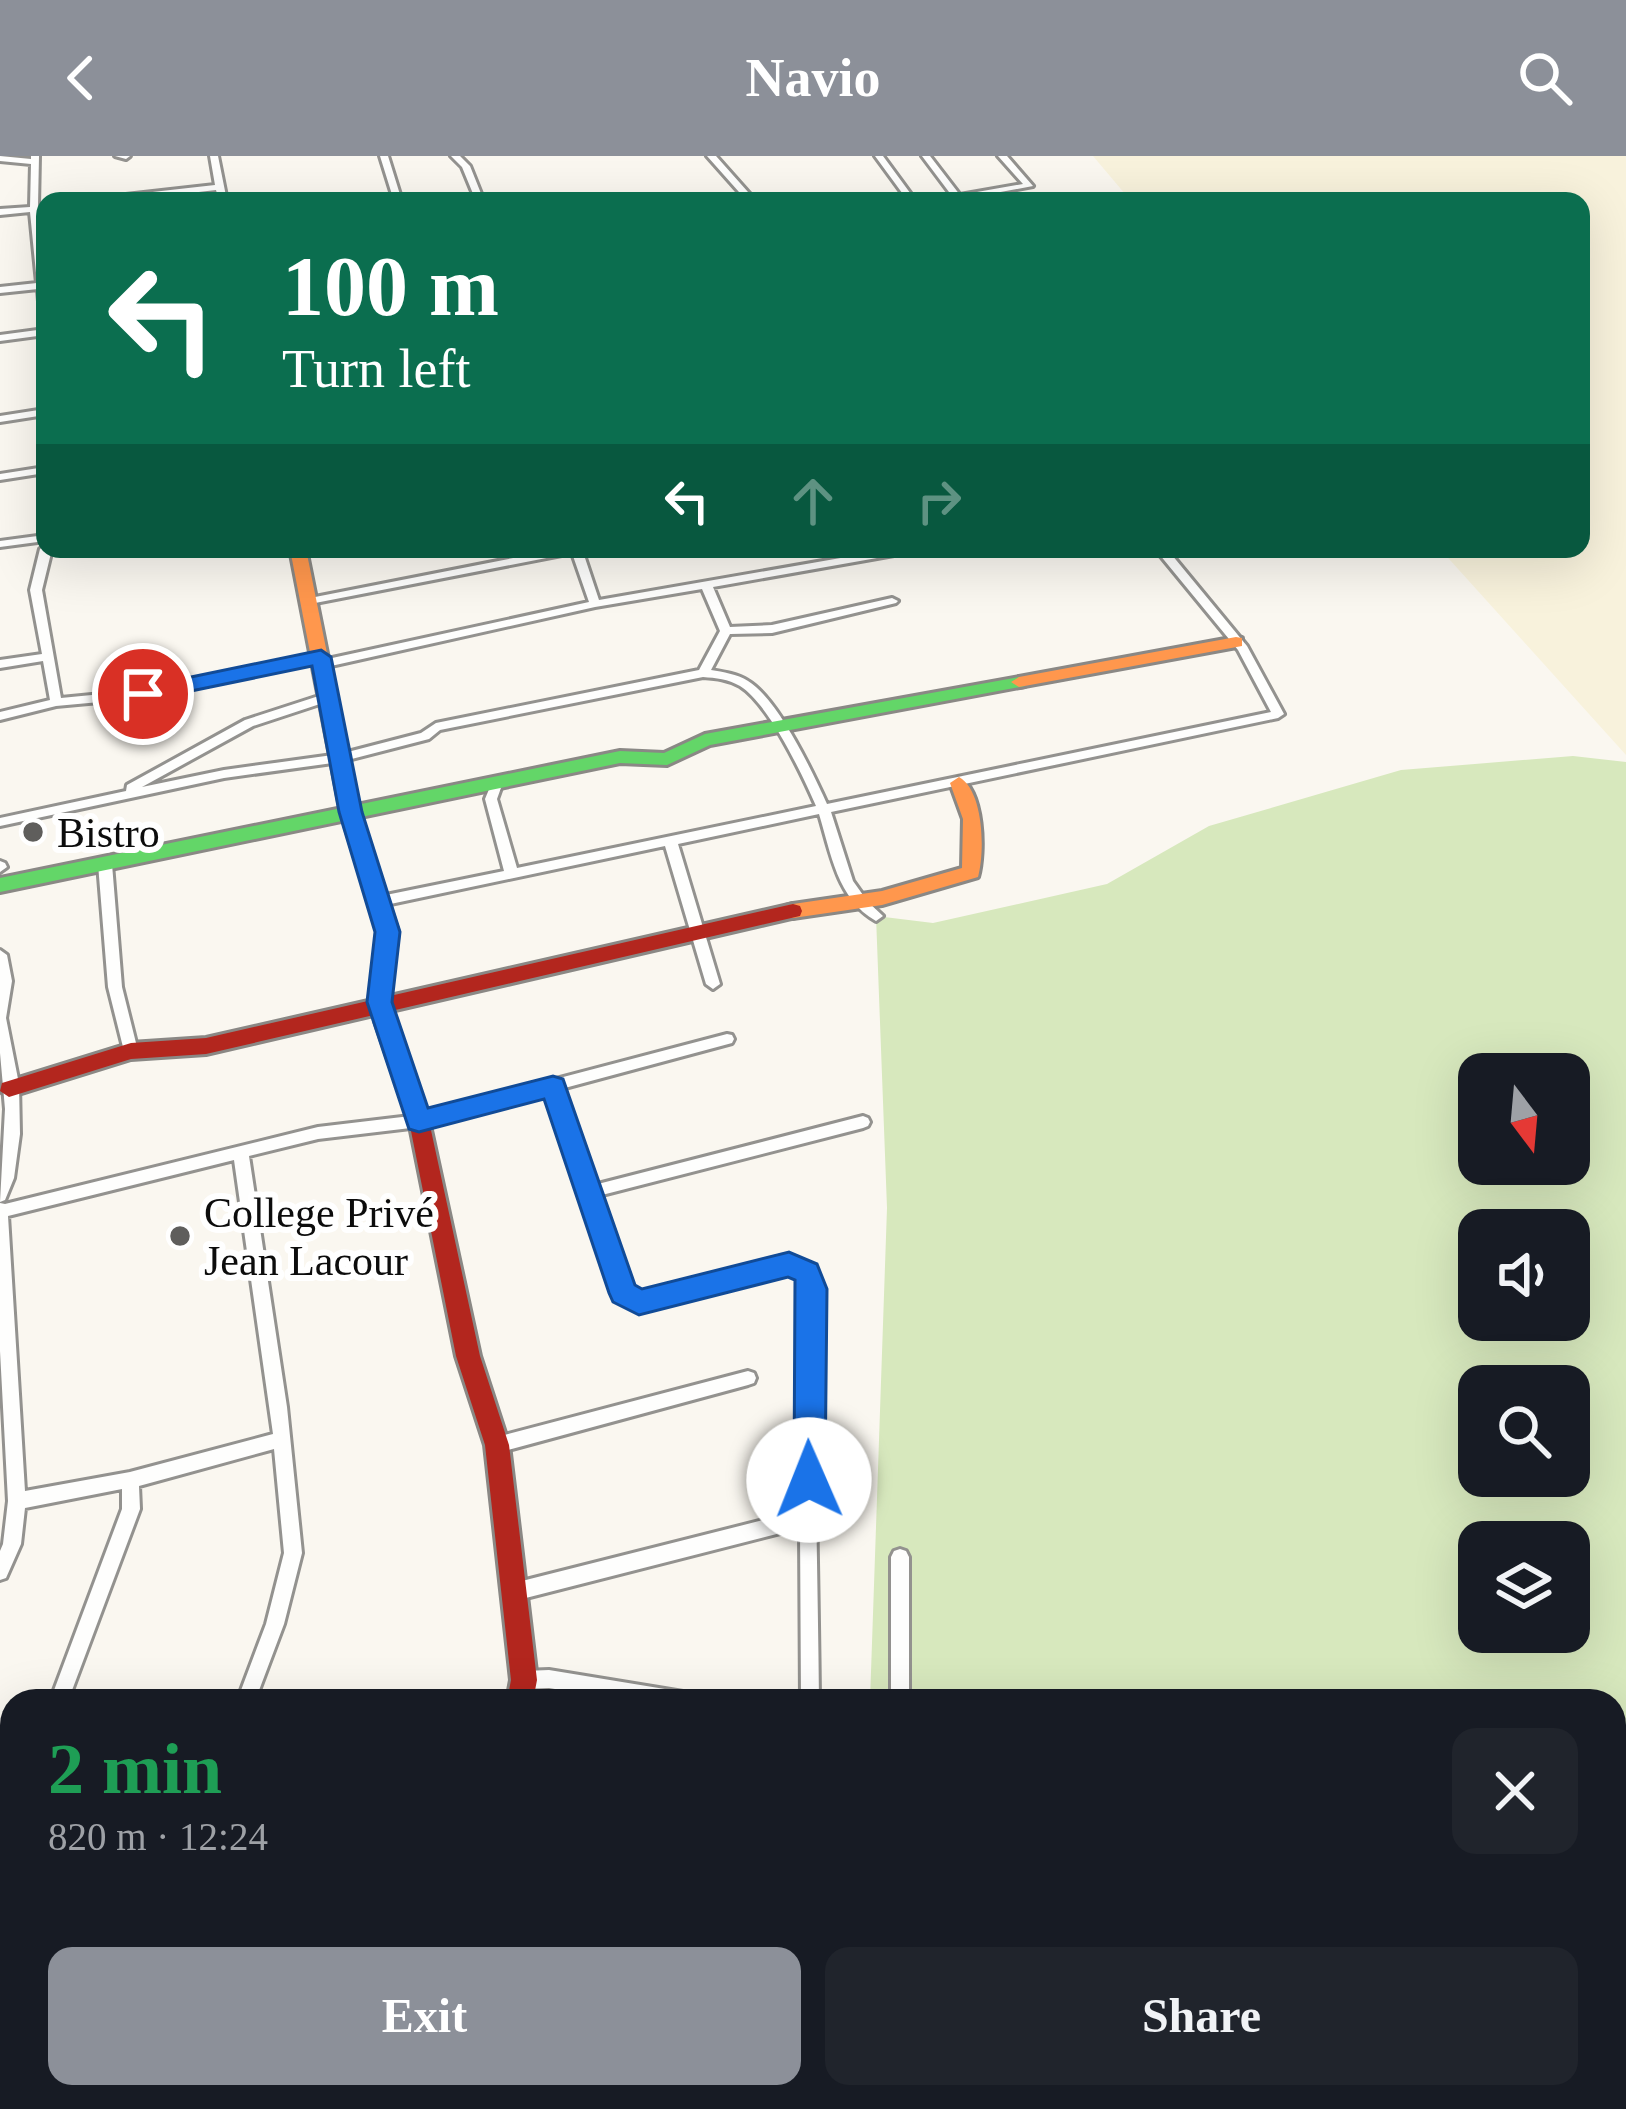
<!DOCTYPE html>
<meta charset="utf-8">
<style>
:root{--surface:#171b24;--page:#20242c;--text:#f1f3f6;--muted:#9ea1a6;--accent:#8c9099}
body{margin:0;font-family:Georgia,serif;background:var(--page);color:var(--text);height:100vh;display:flex;flex-direction:column;font-size:45px;white-space:nowrap}
*{box-sizing:border-box;margin:0}
p{font-size:39px;color:var(--muted)}
.icon{flex:none;width:66px;height:66px;fill:none;stroke:currentColor;stroke-width:2;stroke-linecap:round;stroke-linejoin:round}
.map{position:relative;flex:1;overflow:hidden}
.drawer{position:absolute;left:0px;top:1533px;width:1626px;height:420px;display:flex;flex-direction:column;background:var(--surface);border-radius:36px 36px 0 0;box-shadow:0 12px 48px #0002}
.drawer>*{flex:none}
.guide{position:absolute;left:36px;top:36px;width:1554px;height:366px;border-radius:24px;box-shadow:0 12px 48px #0002;background:#0b6e4f;color:#fff;overflow:hidden}
.needle{width:78px;rotate:164deg}
.tools{position:absolute;left:1458px;top:897px;display:grid;gap:24px}
.tools a{display:grid;place-items:center;width:132px;height:132px;border-radius:24px;background:var(--surface);box-shadow:0 12px 48px #0002;font-size:60px}
.pin{position:absolute;display:grid;place-items:center;width:102px;height:102px;color:#fff;margin:-51px;border:6px solid #fff;border-radius:50%;box-shadow:0 3px 12px #0007}
.me{position:absolute;width:132px;margin:-66px;rotate:359deg;stroke-linejoin:round;filter:drop-shadow(0 0 9px #0008)}
.turn{display:flex;align-items:center;gap:42px;height:252px;padding:0 48px;font-size:54px}
.turn .icon{width:156px;height:156px;stroke-width:2.5}
.turn b{display:block;font-size:84px;line-height:102px}
.lanes{display:flex;align-items:center;height:114px;padding:0 48px;background:#0003;justify-content:center;gap:60px;direction:ltr}
.lanes .off{opacity:.35}
.round{display:grid;place-items:center;flex:none;width:126px;height:126px;border-radius:24px;background:var(--page)}
.summary{display:flex;align-items:center;justify-content:space-between;height:204px;padding:0 48px}
h1{font-size:72px;font-weight:800;line-height:90px;color:#1e9e55}
.cta{display:flex;gap:24px;margin-top:auto;padding:24px 48px}
.cta a{flex:1;height:138px;border-radius:24px;background:var(--accent);color:#fff;font-size:48px;font-weight:800;line-height:138px;text-align:center}
.cta a+a{background:var(--page);color:var(--text)}
header{display:flex;justify-content:space-between;align-items:center;height:156px;padding:0 48px;background:var(--accent);color:#fff;font-size:54px;font-weight:800}
.map>svg:first-child{display:block}
</style>
<header><svg class="icon" aria-label="back" viewBox="0 0 24 24"><path d="M15 5l-7 7 7 7"/></svg>Navio<svg class="icon" aria-label="search" viewBox="0 0 24 24"><circle cx="10" cy="10" r="6"/><path d="M15 15l6 6"/></svg></header>
<div class="map">
<svg width="1626" height="1953" viewBox="0 0 1626 1953">
<rect width="100%" height="100%" fill="#faf7f0"/>
<!-- farmland -->
<path fill="#f8f2dc" d="M1093 0H1626V599L1440 393H1581V45H1131Z"/>
<!-- forest -->
<path fill="#d7e8bd" fill-rule="evenodd" d="M1573 600 1626 606V1932L1614 1931V1545H870L887 1052 876 760 933 767 1107 728 1209 670 1401 614ZM1479 918H1569V1008H1479ZM1479 1074H1569V1164H1479ZM1479 1230H1569V1320H1479ZM1479 1386H1569V1476H1479Z"/>
<g fill="none" stroke-linecap="round" stroke-linejoin="round">
<!-- street casing -->
<g stroke="#93928f" stroke-width="6">
<path id="street" d="M0 0 31 3V0H39L38 50 45 49V55H39L45 114V161L40 158 38 133 0 137V131L37 127 30 56 0 59V53L30 51 31 8 0 5Z
M115 0H130L126 3Z
M210 0H218L227 45H219L216 34 121 45H95L99 42 215 29Z
M380 0H388L402 45H394Z
M451 0H460L470 10 484 45H476L462 11Z
M707 0H716L756 45H747Z
M875 0H883L916 45H908Z
M922 0H930L960 39 1023 28 998 0H1007L1033 30 963 43 964 45H933L952 40Z
M45 173V179L0 185V179Z
M45 199V220L40 217V202Z
M45 253V259L0 266V260Z
M45 311V317L0 324V318Z
M45 379V385L0 391V385Z
M45 390V393H52L42 434 61 542 143 534 321 497 327 501 323 504 589 446 572 397 310 448 304 445 310 442 559 393H582L599 444 892 393H917L911 396 713 431 730 471 772 469 892 442 898 445 896 447 772 477 730 478 711 514C723 516 737 518 748 525 778 543 812 615 827 648L1271 556 1238 494 1155 393H1167L1247 490 1284 558 1278 562 831 656 853 725 868 746 883 760 876 765C837 743 831 697 819 658L678 688 720 828 713 833 706 828 665 690 381 750 374 745 381 740 504 715 485 643 492 626 496 625 502 629 497 643 517 712 816 650C802 618 769 548 740 530 728 523 716 522 703 521L440 574 429 583 340 606 224 622 0 670V662L126 635 127 629 245 564 328 537 334 541 332 544 253 570 142 631 224 614 340 598 421 577 436 567 699 514 720 475 702 433 595 451 322 512 316 508 320 505 143 542 56 550 0 564V556L50 544 43 505 0 512V504L42 498 30 434 40 393Z
M105 703 112 708 122 831 138 895 131 900 124 895 108 831 98 708Z
M0 705 5 707 7 711 0 716Z
M0 794 7 799 12 825 6 862 19 928 20 978 14 1022 5 1044 0 1046 5 953 0 897Z
M727 878 732 879 734 883 732 887 561 933 594 1029 863 960 868 962 870 966 868 970 863 972 598 1040 630 1133 641 1140 789 1101 813 1111C826 1145 815 1185 815 1221 815 1330 818 1436 819 1545H801L800 1372 514 1445 508 1442 505 1436 508 1430 514 1427 799 1355V1215L804 1133 800 1120 788 1115 639 1154 617 1142 548 936 419 971 318 983 249 1000 287 1251 302 1397 284 1468 255 1545H237L266 1468 284 1397 274 1293 139 1330 140 1353 68 1545H50L122 1353V1333L25 1352 21 1388 6 1422 0 1424V1395L3 1388 8 1345 0 1195V1047L5 1048 318 971 419 959ZM234 1004 273 1278 130 1316 25 1335 8 1060Z
M748 1215 754 1217 756 1222 754 1227 748 1229 497 1297 491 1294 488 1289 491 1284 497 1281Z
M900 1393 906 1395 909 1401V1545H891V1401L894 1395Z
M549 1514 683 1536 690 1538 692 1545H626L549 1532 524 1533 517 1531 515 1524 517 1517 524 1515Z
M0 1599 12 1602V1622L0 1619Z
M0 1849H12V1871L0 1869Z
M428 1941H528L527 1953H446L431 1949Z
M828 1941H850L848 1953H826Z"/>
</g>
<!-- fast casing -->
<g stroke="#8a8885" stroke-width="6">
<path id="fast" d="M1019 521 1025 522V530L710 589 667 609 620 607 0 736V722L620 595 664 597 705 578Z"/>
</g>
<!-- slow casing -->
<g stroke="#8a8885" stroke-width="6">
<path id="slow" d="M290 393H306L359 656 398 776 389 846 395 865 385 872 378 870 369 846 378 776 341 656Z
M1236 481 1242 482V490L1019 531 1011 526 1019 521Z
M959 621C984 635 985 696 978 721L882 749 793 762 786 760 784 755 786 750 793 748 882 735 962 712 963 663 950 627Z"/>
</g>
<!-- jam casing -->
<g stroke="#8a8885" stroke-width="6">
<path id="jam" d="M793 748 800 750 802 755 800 760 206 898 131 903 9 941 0 935 2 927 131 887 206 882Z
M385 858 395 865 429 965 480 1200 509 1289 537 1524 533 1545H507L511 1524 485 1289 456 1200 409 965 375 865Z"/>
</g>
<!-- street -->
<use href="#street" fill="#fefefd" fill-rule="evenodd"/>
<!-- fast -->
<use href="#fast" fill="#63d668" fill-rule="evenodd"/>
<!-- slow -->
<use href="#slow" fill="#ff974d" fill-rule="evenodd"/>
<!-- jam -->
<use href="#jam" fill="#b3261e" fill-rule="evenodd"/>
</g>
<!-- route -->
<path fill="#1a73e8" stroke="#114b97" stroke-width="3" d="M321 494 331 501 362 656 400 776 392 846 428 952 553 920 563 923 635 1129 642 1133 789 1096 817 1108 827 1133 825 1324 821 1335 809 1339 798 1335 794 1324 795 1124 788 1121 639 1159 613 1146 609 1137 544 943 419 976 409 973 367 846 375 776 339 656 312 510 143 545 132 538 143 531Z"/>
<!-- markers -->
<g fill="#5f5e5c" stroke="#fff" stroke-width="4.5">
<circle cx="33" cy="676" r="12"/>
<circle cx="180" cy="1080" r="12"/>
</g>
<g text-anchor="middle" stroke-width="12" stroke-linejoin="round" paint-order="stroke">
<!-- poi labels -->
<g font-size="42" fill="#0c0c0c" stroke="#fff" text-anchor="start">
<text x="57" y="691">Bistro</text>
<text x="204" y="1071">College Privé<tspan x="204" dy="48">Jean Lacour</tspan></text>
</g>
</g>
</svg>
<div class="tools">
<a><svg class="needle" viewBox="-14 -14 28 28"><path d="M0-13l5 13h-10z" fill="#e53935"/><path d="M0 13l5-13h-10z" fill="#9ea1a6"/></svg></a>
<a><svg class="icon" aria-label="sound" viewBox="0 0 24 24"><path d="M4 9h4l5-4v14l-5-4H4zM17 9q2 3 0 6"/></svg></a>
<a><svg class="icon" aria-label="search" viewBox="0 0 24 24"><circle cx="10" cy="10" r="6"/><path d="M15 15l6 6"/></svg></a>
<a><svg class="icon" aria-label="layers" viewBox="0 0 24 24"><path d="M12 4l9 5-9 5-9-5zM3 14l9 5 9-5"/></svg></a>
</div>
<div class="pin" style="left:143px;top:538px;background:#d93025"><svg class="icon" aria-label="arrive" viewBox="0 0 24 24"><path d="M6 21V4h12l-3 4 3 4H6"/></svg></div>
<svg class="me" style="left:809px;top:1324px" viewBox="-20 -20 40 40"><circle r="19" fill="#fff"/><path d="M0-13L10 11 0 6-10 11z" fill="#1a73e8"/></svg>
<div class="guide">
<div class="turn"><svg class="icon" aria-label="left" viewBox="0 0 24 24"><path d="M17 20v-9H6M10 6l-5 5 5 5"/></svg><div><b>100 m</b>Turn left</div></div>
<div class="lanes"><svg class="icon" aria-label="left" viewBox="0 0 24 24"><path d="M17 20v-9H6M10 6l-5 5 5 5"/></svg><svg class="icon off" aria-label="ahead" viewBox="0 0 24 24"><path d="M12 20V5M6 11l6-6 6 6"/></svg><svg class="icon off" aria-label="right" viewBox="0 0 24 24"><path d="M7 20v-9h11M14 6l5 5-5 5"/></svg></div>
</div>
<section class="drawer">
<div class="summary"><div><h1>2 min</h1><p>820 m · 12:24</p></div><a class="round"><svg class="icon" aria-label="close" viewBox="0 0 24 24"><path d="M6 6l12 12M18 6L6 18"/></svg></a></div>
<div class="cta"><a>Exit</a><a>Share</a></div>
</section>
</div>
